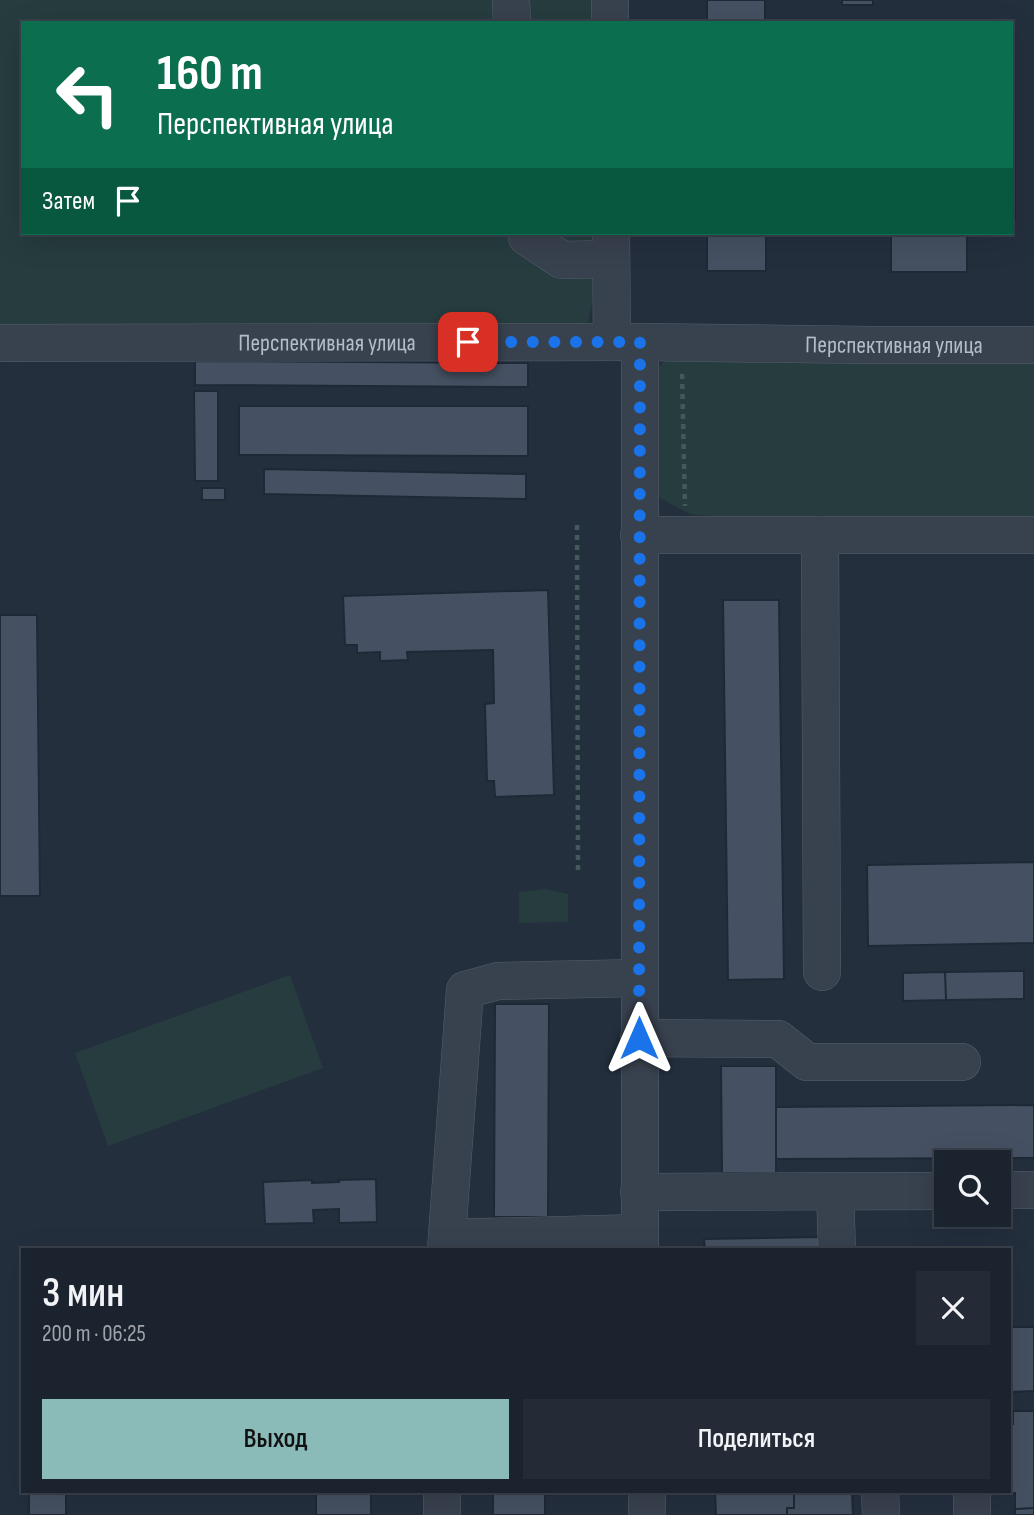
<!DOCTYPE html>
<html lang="ru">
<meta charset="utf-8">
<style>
:root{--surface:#1b232e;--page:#242b36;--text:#f1f3f6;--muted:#a0a4aa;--line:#39404a;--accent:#8bbbb9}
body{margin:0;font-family:"Sofia Sans Condensed",sans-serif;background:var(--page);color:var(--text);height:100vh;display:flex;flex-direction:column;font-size:26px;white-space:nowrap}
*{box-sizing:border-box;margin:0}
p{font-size:23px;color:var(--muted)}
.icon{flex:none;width:38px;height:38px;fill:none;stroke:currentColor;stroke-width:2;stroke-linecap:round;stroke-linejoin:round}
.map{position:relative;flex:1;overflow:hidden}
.drawer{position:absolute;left:21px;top:1248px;width:990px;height:245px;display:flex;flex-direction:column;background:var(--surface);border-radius:0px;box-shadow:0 7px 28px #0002,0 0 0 2px var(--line)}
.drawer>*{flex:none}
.hud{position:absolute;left:21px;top:21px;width:992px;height:214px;border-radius:0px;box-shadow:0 7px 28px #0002,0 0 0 2px var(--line);background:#0b6e4f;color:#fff;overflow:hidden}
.buttons{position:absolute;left:934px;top:1150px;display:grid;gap:14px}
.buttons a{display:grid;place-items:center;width:77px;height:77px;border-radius:0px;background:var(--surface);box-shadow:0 7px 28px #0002,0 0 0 2px var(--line);font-size:35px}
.pin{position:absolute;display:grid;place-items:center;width:60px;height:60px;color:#fff;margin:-30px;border-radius:14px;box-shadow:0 4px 10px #0006}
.me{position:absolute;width:77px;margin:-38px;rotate:0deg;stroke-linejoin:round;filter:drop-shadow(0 0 5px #0008)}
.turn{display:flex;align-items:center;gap:24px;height:147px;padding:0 21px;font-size:32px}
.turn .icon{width:91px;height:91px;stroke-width:2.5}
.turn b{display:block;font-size:49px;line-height:60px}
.then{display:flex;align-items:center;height:66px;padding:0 21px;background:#0003;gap:14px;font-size:26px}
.round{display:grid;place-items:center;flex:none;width:74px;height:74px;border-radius:0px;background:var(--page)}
.overview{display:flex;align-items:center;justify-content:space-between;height:119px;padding:0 21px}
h1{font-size:42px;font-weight:600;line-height:52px}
.cta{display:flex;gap:14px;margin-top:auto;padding:14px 21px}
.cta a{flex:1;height:80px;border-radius:0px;background:var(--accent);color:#111;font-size:28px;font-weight:600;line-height:80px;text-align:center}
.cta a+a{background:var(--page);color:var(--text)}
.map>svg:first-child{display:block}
</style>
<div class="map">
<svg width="1034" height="1515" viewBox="0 0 1034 1515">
<rect width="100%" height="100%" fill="#242f3e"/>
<!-- green -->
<path fill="#263c3f" d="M0 0H594V23H23V233H594L593 297 588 323 566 331 0 326Z
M1034 356V518L717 517 690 514 660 498 653 478V371L665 361Z
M546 889 568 894V922L519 923V892Z
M290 975 323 1068 108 1146 75 1053Z"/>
<!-- building -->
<path fill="#455162" stroke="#1f2835" stroke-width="2" d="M707 0H765V23H707Z
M842 0H873V5H842Z
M1014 21 1015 220H1012V23L953 22Z
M707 233H766V271H707Z
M891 233H967V272H891Z
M195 361 528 363V387L195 385Z
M194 391H218V481H195Z
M239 406H528V456L239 455Z
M264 469 526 474V499L264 494Z
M202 488H225V500H202Z
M548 590 554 795 495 797 494 781H487L485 704 494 703 493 650 407 652 408 660 380 661V652L357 653V645H345L343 596Z
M723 600H779L784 979 728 980Z
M0 615H37L40 896H0Z
M1034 862V943L868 946 867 865Z
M1024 971V999L946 1000 945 972Z
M945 972 946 1000 903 1001V973Z
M495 1004H549L548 1217H494Z
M721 1066H776V1173H722Z
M1034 1105V1158L776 1159V1107Z
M376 1179 377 1222 339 1223V1209L313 1210 314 1223 265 1224 263 1182 312 1180V1183L339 1182 338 1180Z
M821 1237V1250H705L704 1239Z
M1010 1327H1034V1391L1010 1392Z
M1013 1411H1034V1508L1015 1509V1493H1009L1010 1424H1013Z
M29 1491H66V1515H29Z
M316 1491H371V1515H316Z
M493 1491H545V1515H493Z
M715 1491H794V1508H787V1515H716Z
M794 1491H852L853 1515H787V1508H794Z
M1034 1508V1515H1015V1509Z"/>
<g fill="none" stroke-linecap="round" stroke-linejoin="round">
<!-- minor casing -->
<g stroke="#565f6c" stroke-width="38">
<g id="minor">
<path d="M511 0 512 23"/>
<path d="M610 0V23"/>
<path d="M527 233V237L562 260 611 259"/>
<path d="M611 233 612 342"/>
<path id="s1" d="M0 343 640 342 869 345H1034"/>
<path d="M639 535H1034"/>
<path d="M820 535 822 972"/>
<path d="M639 1038 778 1039 807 1062H962"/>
<path d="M999 1190H1034"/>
<path d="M835 1191 837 1250"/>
<path d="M639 1192 947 1191"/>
<path d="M447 1238 639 1233"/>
<path d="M446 1250 465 990 498 981 639 978"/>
<path d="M640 1250V342"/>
<path d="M647 1491V1515"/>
<path d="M880 1491 881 1515"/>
<path d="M442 1515V1491"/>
<path d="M972 1515V1491"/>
</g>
</g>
<!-- path -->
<path stroke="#44595c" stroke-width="4.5" stroke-dasharray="5 5" stroke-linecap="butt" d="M682 374 685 506
M577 525 578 872"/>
<!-- minor -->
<use href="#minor" stroke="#38414e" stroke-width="37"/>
</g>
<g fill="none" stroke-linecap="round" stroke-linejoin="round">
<!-- route -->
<path stroke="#1a73e8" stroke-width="12" stroke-dasharray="0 21.6" d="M468 342H640L639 1038"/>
</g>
<g text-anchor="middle" stroke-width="5" stroke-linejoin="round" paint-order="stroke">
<!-- street labels -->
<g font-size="24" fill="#b4bcc9" stroke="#1d2633">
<text dy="8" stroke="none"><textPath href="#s1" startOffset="327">Перспективная улица</textPath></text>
<text dy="8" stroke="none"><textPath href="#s1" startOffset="894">Перспективная улица</textPath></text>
</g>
</g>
</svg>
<div class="buttons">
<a><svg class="icon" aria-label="search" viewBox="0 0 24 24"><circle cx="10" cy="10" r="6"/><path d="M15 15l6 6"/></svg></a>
</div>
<div class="pin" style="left:468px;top:342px;background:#d93025"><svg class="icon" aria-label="arrive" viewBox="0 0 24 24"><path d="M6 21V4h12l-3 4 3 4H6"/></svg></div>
<svg class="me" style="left:639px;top:1038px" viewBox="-20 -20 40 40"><path d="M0-17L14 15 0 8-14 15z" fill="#1a73e8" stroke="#fff" stroke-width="4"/></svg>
<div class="hud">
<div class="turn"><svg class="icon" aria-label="left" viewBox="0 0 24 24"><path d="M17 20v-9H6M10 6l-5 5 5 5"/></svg><div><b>160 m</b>Перспективная улица</div></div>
<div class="then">Затем<svg class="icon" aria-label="arrive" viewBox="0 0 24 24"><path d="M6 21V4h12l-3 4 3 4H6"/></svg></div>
</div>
<section class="drawer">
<div class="overview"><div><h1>3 мин</h1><p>200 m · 06:25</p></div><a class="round"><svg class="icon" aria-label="close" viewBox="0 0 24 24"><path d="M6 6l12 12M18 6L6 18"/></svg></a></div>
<div class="cta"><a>Выход</a><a>Поделиться</a></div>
</section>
</div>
